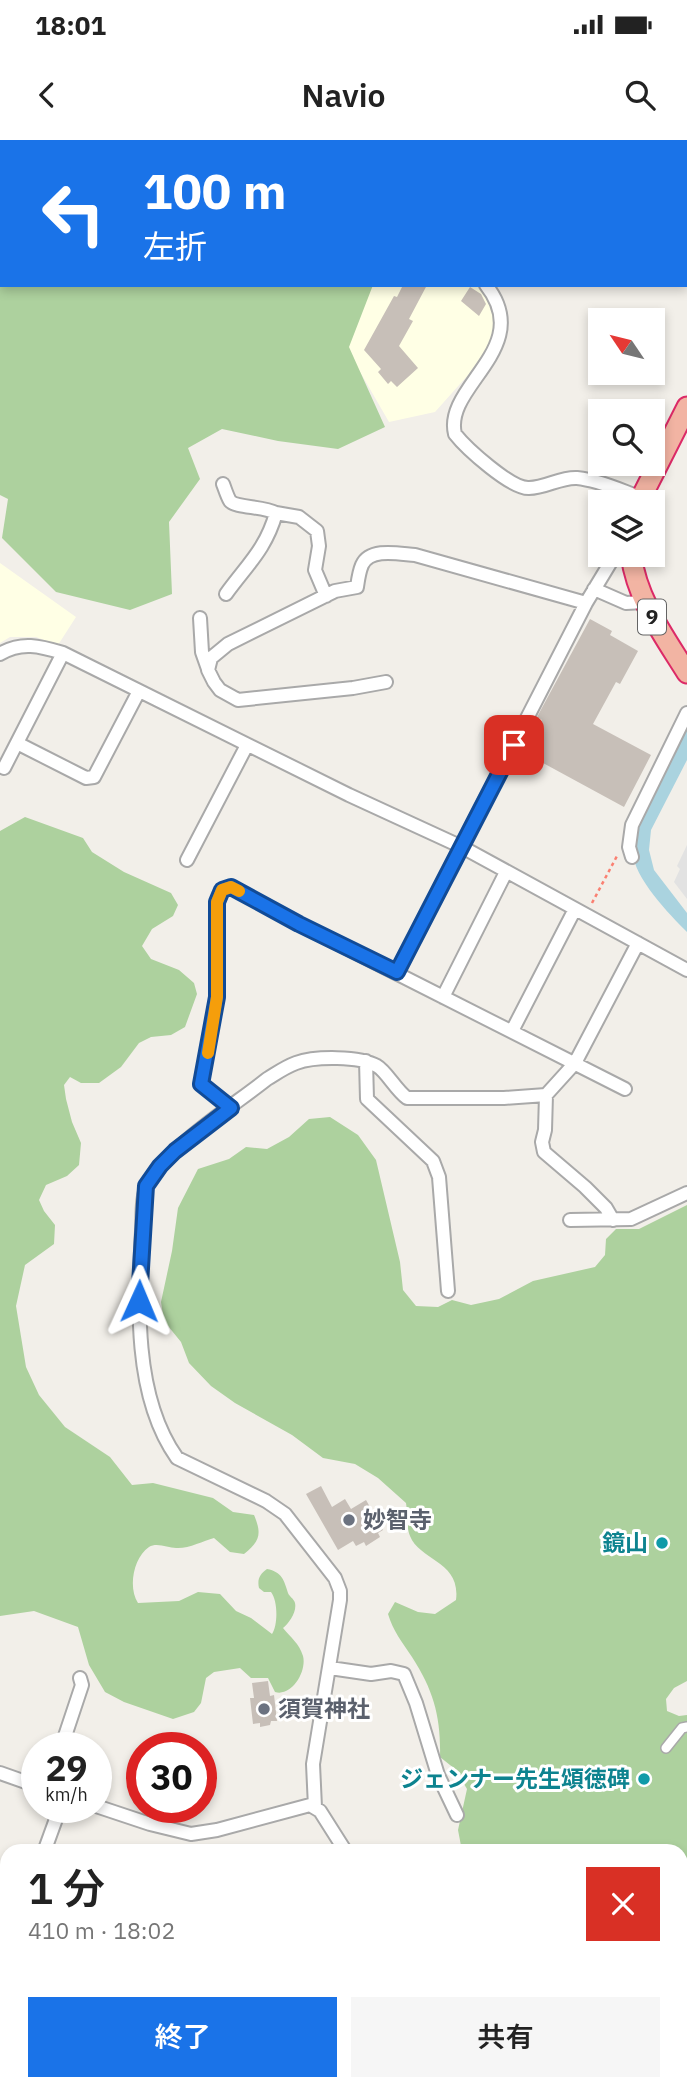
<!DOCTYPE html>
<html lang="ja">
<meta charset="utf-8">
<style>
:root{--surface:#fff;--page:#f6f6f6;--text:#222;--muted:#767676;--accent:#1a73e8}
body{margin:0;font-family:"IBM Plex Sans","Noto Sans JP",sans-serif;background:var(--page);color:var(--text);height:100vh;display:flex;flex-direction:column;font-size:26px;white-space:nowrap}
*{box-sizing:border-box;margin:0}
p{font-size:23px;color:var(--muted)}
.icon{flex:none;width:38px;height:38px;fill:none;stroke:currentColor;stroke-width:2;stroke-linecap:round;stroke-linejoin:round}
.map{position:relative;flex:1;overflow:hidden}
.sheet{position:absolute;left:0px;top:1704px;width:688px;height:247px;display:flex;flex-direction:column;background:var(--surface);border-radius:21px 21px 0 0;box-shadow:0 4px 10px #0003}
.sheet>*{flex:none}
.hud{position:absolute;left:0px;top:0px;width:688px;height:147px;box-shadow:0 4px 10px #0003;background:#1a73e8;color:#fff;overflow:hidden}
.needle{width:46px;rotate:305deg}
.fabs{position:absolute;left:588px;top:168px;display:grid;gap:14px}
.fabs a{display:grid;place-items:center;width:77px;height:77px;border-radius:0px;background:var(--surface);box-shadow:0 4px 10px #0003;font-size:35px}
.speed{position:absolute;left:21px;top:1592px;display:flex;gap:14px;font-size:35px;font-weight:700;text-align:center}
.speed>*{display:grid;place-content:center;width:91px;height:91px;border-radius:50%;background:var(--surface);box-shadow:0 4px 10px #0003;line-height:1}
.speed small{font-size:18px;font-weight:400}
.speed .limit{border:10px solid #d22;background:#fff;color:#111}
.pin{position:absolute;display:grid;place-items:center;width:60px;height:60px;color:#fff;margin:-30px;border-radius:14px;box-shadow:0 4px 10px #0006}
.me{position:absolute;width:77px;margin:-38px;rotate:1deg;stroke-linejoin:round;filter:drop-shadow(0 0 5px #0008)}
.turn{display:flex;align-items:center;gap:24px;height:147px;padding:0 28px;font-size:32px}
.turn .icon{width:91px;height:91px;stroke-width:2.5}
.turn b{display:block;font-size:49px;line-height:60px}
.round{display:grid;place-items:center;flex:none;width:74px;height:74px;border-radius:0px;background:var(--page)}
.headline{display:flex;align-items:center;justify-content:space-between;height:119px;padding:0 28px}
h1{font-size:42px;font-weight:600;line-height:52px}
.primary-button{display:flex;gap:14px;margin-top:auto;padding:14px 28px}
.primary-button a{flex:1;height:80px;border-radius:0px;background:var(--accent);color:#fff;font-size:28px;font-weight:600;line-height:80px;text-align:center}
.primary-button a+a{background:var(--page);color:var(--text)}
.status{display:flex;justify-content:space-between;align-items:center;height:49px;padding:0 35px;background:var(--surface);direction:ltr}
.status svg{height:19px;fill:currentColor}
header{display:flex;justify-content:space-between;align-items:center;height:91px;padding:0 28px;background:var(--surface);font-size:32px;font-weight:600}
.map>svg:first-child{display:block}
</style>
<div class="status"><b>18:01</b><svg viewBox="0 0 49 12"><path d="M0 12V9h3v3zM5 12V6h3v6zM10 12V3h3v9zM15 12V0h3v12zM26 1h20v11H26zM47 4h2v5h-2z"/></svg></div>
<header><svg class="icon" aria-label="back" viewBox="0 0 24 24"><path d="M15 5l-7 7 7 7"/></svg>Navio<svg class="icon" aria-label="search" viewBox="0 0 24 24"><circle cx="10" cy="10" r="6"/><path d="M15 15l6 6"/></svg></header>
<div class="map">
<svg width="687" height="1950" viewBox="0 0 687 1950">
<rect width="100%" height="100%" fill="#f2efe9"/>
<!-- education -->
<path fill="#ffffe5" d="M356 145H497L493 194 485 211 468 235 435 272 389 282 344 204Z
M0 423 76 477 58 505 36 497H10L0 503Z"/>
<!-- forest -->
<path fill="#add19e" d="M0 0H290L2 2V145H373L349 207 385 287 338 309 278 301 222 289 188 308 200 339 169 382 172 454 130 470 56 452 2 398 8 359 0 355Z
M25 677 83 698 92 712 124 732 171 753 178 765 173 776 152 789 142 806 151 819 179 830 194 843 197 854 185 887 171 895 151 897 139 903 121 927 99 943H81L70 937 64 945 66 959 72 982 81 1003 79 1025 67 1036 46 1045 39 1060 44 1071 55 1085 54 1104 25 1125 16 1166 26 1227 39 1255 65 1287 110 1317 132 1345 153 1343 213 1358 233 1372 254 1375C262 1394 260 1401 244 1414L230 1412 214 1398C203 1401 188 1409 176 1408 168 1408 157 1402 149 1407 133 1418 128 1448 138 1463L179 1461 198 1452 220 1454 236 1471 251 1478 272 1494C278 1485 278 1461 271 1452H264L259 1448C257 1439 260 1434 267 1429 282 1432 284 1440 288 1453 289 1456 294 1459 295 1463 297 1472 289 1483 283 1488 291 1498 299 1503 303 1516 307 1531 292 1557 275 1552L268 1538H251L240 1528 214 1532 206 1538 201 1563 194 1572 173 1579 124 1562 105 1552 89 1525 78 1487 34 1471 0 1476V691Z
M330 977 358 995 376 1020 400 1122 403 1150 416 1166 438 1167 452 1160 471 1165 499 1159 533 1141 595 1127 605 1115 606 1099 616 1089H639L687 1065V1541L674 1548 666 1559 667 1571 679 1576 687 1575V1849L681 1852V1712L462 1711 458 1690 467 1649 455 1629 440 1617C441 1578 434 1551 412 1517 402 1502 393 1491 388 1474L395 1462 418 1472 435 1474 456 1460C461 1421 420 1421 410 1396 406 1387 408 1373 406 1363L378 1338 355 1324 323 1318 292 1295 235 1263 211 1246 189 1223 181 1202 164 1181 161 1162 172 1111 178 1068 198 1029 229 1019 246 1007 267 1009 289 997 309 979Z"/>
<!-- parking -->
<path fill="#e2e2e2" d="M687 705V759L674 742 680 729 677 726Z"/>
<!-- water -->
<path fill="#aad3df" d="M687 583V620L651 690 649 710 654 730 687 773V792C670 775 633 737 633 712 633 674 670 617 687 583Z"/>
<!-- building -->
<path fill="#c7bfb8" d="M403 145H427L409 179 413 181 399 206 418 228 397 247 391 241 388 244 378 232 381 229 364 210 394 156 397 157Z
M470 147 481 154 486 164 479 176 461 161Z
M590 479 612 491 610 495 638 511 620 544 616 542 593 584 651 615 624 667 532 617 538 606 534 603 543 586 540 583 542 580 537 577Z
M321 1346 332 1367 345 1359 351 1369 366 1360 383 1390 378 1393 380 1397 366 1406 364 1402 356 1406 353 1401 338 1410 306 1354Z
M268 1541 270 1556 274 1555 277 1581H271L270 1585 260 1587V1583L253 1584 250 1558H254L252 1543Z"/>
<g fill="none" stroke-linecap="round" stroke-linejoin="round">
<!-- pedestrian casing -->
<g stroke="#a9a9a9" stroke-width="12">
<path id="pedestrian" d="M666 1608 682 1588 687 1587"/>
</g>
<!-- minor casing -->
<g stroke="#a9a9a9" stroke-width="16">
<path id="minor" d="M486 145C536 208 443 246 455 294 466 308 511 349 529 348 546 348 560 337 577 338 598 340 620 350 640 357
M223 344C225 349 227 356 230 361 236 368 263 366 276 373
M594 449 626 463 645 462
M226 454C247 425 266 409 276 373L299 377 317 391 319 406 315 430 326 456
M200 478 202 512 208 529
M0 514C21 501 40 506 63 513L349 655 462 707 687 830
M386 542 353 548 238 560 220 550 214 542 208 530 211 518 228 504 335 451 357 447C358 440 359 432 362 425 370 407 400 414 415 415L586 463
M17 603 86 638 94 637 139 551
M4 628 63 513
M632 717 629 707 632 685 687 573
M187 720 247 605
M397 832 586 463 615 415
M443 857 506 732
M512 891 575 769
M366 921 367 959 433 1021 439 1037 448 1151
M546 955 545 990 542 1002 544 1012 585 1047 606 1068 613 1080
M231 968 201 944 217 857V762L222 750 231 747 299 784 625 949
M570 1080 631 1079 687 1053
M330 1528 371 1534 391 1531 404 1534 416 1563 438 1635 457 1675
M61 1608 82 1545 80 1538
M0 1633 37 1646
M96 1666 150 1684 191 1694 217 1690 310 1665 320 1671 346 1712
M315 1667 313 1624 340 1460V1451L335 1438 285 1374 266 1361 177 1318C133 1256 138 1163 142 1091 143 1078 141 1056 148 1044 168 1007 233 966 267 939 277 933 285 927 296 923 315 916 360 916 377 926 386 931 396 950 407 958H504L546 955 575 923 638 803
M44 1712 60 1668
M0 1834 7 1814
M0 1859 7 1864
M0 1919 7 1914
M116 1944 124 1950
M582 1944 591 1950
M135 1950 142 1944
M400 1950 403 1944"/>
</g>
<!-- trunk casing -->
<g stroke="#dc2a67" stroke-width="23">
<path id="trunk" d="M639 362 687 267
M631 415C637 460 664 496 687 533"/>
</g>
<!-- path -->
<path stroke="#fa8072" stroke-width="2.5" stroke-dasharray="3.5 3.5" stroke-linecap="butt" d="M592 763 617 716"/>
<!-- pedestrian -->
<use href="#pedestrian" stroke="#fff" stroke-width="9"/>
<!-- minor -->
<use href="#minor" stroke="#fff" stroke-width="12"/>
<!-- trunk -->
<use href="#trunk" stroke="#f2b4a3" stroke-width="19"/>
</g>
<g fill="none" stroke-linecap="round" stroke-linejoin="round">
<!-- route casing -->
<g stroke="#114b97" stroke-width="18">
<path id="route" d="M139 1161 146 1046 160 1026 175 1011 231 968 201 944 217 857V762L222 750 231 747 299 784 397 832 514 605"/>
</g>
<!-- route -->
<use href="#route" stroke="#1a73e8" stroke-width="12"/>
<!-- slow -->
<path stroke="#f59e0b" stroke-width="12" d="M208 913 217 857V762L222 750 231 747 239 751"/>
</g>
<!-- markers -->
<g fill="#6b7280" stroke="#fff" stroke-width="2.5">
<circle cx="349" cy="1380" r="7"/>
<circle cx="264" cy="1569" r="7"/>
</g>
<g fill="#0f9aa8" stroke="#fff" stroke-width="2.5">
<circle cx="662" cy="1403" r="7"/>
<circle cx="644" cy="1639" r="7"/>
</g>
<g text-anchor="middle" stroke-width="6" stroke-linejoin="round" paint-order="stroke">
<!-- shield labels -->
<rect fill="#fff" stroke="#646464" stroke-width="2" x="638" y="459.5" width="28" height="35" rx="5"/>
<g font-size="21" font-weight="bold" fill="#222">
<text x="652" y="484">9</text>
</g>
<!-- worship labels -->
<g font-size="23" font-weight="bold" fill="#5b616d" stroke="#fff" text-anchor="start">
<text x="363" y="1388">妙智寺</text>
<text x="278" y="1577">須賀神社</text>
</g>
<!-- culture labels -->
<g font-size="23" font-weight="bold" fill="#0d838f" stroke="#fff" text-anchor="end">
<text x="648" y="1411">鏡山</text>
<text x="630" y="1647">ジェンナー先生頌徳碑</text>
</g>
</g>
</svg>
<div class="fabs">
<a><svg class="needle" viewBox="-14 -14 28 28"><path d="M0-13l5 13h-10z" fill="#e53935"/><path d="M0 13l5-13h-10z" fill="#767676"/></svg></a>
<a><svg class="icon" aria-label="search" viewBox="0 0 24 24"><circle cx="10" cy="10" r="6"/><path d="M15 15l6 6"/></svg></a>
<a><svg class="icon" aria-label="layers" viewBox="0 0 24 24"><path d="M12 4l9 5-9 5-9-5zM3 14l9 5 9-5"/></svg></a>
</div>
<div class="speed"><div>29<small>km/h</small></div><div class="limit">30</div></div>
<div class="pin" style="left:514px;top:605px;background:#d93025"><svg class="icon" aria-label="arrive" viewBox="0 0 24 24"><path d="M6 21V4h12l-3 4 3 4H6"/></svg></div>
<svg class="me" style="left:139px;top:1161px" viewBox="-20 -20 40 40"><path d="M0-17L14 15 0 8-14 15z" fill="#1a73e8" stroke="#fff" stroke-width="4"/></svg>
<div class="hud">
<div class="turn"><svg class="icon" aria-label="left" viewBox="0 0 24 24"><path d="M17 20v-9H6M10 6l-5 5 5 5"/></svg><div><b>100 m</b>左折</div></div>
</div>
<section class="sheet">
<div class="headline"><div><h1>1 分</h1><p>410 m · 18:02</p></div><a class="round" style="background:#d93025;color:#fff"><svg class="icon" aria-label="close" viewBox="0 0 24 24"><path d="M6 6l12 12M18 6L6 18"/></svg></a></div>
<div class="primary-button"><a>終了</a><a>共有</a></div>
</section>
</div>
